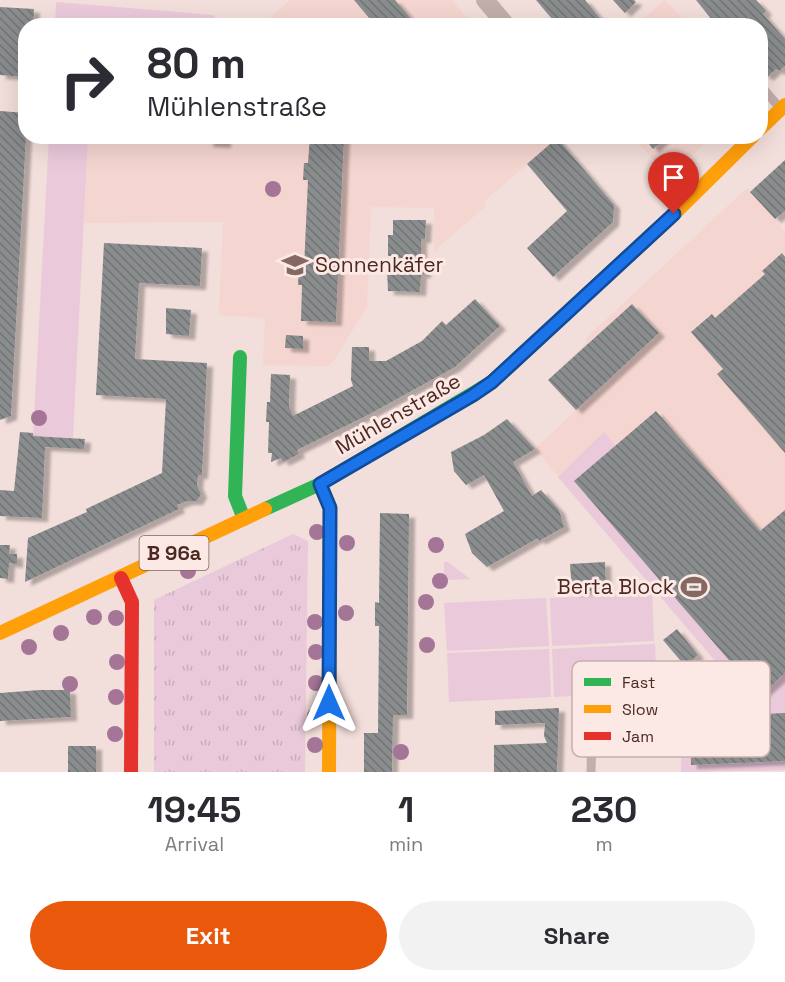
<!DOCTYPE html>
<meta charset="utf-8">
<style>
:root{--surface:#fff;--page:#f2f2f3;--text:#2b2b33;--muted:#7c7c81;--accent:#ea580c}
body{margin:0;font-family:"Space Grotesk",sans-serif;background:var(--page);color:var(--text);height:100vh;display:flex;flex-direction:column;font-size:22px;white-space:nowrap}
*{box-sizing:border-box;margin:0}
p{font-size:20px;color:var(--muted)}
.icon{flex:none;width:33px;height:33px;fill:none;stroke:currentColor;stroke-width:2;stroke-linecap:round;stroke-linejoin:round}
.map{position:relative;height:772px;overflow:hidden}
.sheet{display:flex;flex-direction:column;background:var(--surface);flex:1}
.sheet>*{flex:none}
.top-card{position:absolute;left:18px;top:18px;width:750px;height:126px;border-radius:24px;box-shadow:0 6px 24px #0002;background:#fff;color:var(--text);overflow:hidden}
.pin{position:absolute;display:grid;place-items:center;width:51px;height:51px;color:#fff;margin:-62px -26px;border-radius:50% 50% 50% 0;rotate:-45deg;box-shadow:0 0 6px #0007}
.pin .icon{rotate:45deg}
.me{position:absolute;width:66px;margin:-33px;rotate:0deg;stroke-linejoin:round;filter:drop-shadow(0 0 4px #0008)}
.turn{display:flex;align-items:center;gap:21px;height:126px;padding:0 30px;font-size:27px}
.turn .icon{width:78px;height:78px;stroke-width:2.5}
.turn b{display:block;font-size:42px;line-height:51px}
.eta{display:flex;justify-content:space-evenly;align-items:center;height:102px;text-align:center}
.eta b{font-size:36px;font-weight:600;line-height:42px}
.action{display:flex;gap:12px;margin-top:auto;padding:12px 30px}
.action a{flex:1;height:69px;border-radius:36px;background:var(--accent);color:#fff;font-size:24px;font-weight:600;line-height:69px;text-align:center}
.action a+a{background:var(--page);color:var(--text)}
.map>svg:first-child{display:block}
</style>
<div class="map">
<svg width="785" height="772" viewBox="0 0 785 772">
<defs>
<pattern id="park-tufts" width="24" height="20" patternUnits="userSpaceOnUse" patternTransform="scale(1.5)"><rect width="24" height="20" fill="#eac9db"/><path d="M3 7l-1-3M5 7V3M7 7l1-3M15 17l-1-3M17 17v-4M19 17l1-3" fill="none" stroke="#caadbc"/></pattern>
<pattern id="building-back-hatch" width="6" height="6" patternUnits="userSpaceOnUse" patternTransform="scale(1.5)"><rect width="6" height="6" fill="#8a8d8e"/><path d="M-1 5l2 2M0 0l6 6M5-1l2 2" fill="none" stroke="#737374"/></pattern>
<filter id="shadow"><feDropShadow dx="6" dy="4" stdDeviation="1.5" flood-color="#0004"/></filter>
</defs>
<rect width="100%" height="100%" fill="#f2deda"/>
<!-- built -->
<path fill="#f5d5cf" d="M290 0H452L473 25 265 26 266 22Z
M665 0 689 25H636Z
M88 137H559L483 202 486 206 434 251V208L371 207 367 307 333 362 326 366 263 365 265 318 219 315 223 222 84 223Z
M633 137H712L682 165 656 163Z
M747 188 785 232V770L681 772 683 703 747 698 535 449 576 410 548 380 586 343 585 339Z"/>
<!-- green -->
<path fill="#eac9db" d="M56 2 213 15 220 25 55 26Z
M49 137H88L73 438 33 436Z
M604 432 785 643V770L681 772 683 703 747 698 558 477Z
M652 593 654 641 552 646 550 598Z
M546 598 549 646 447 651 444 603Z
M655 644 657 692 554 697 552 649Z
M549 649 551 697 449 702 447 653Z"/>
<!-- park -->
<path fill="url(#park-tufts)" d="M293 534 308 541 305 772H154V600Z
M444 562H448L470 579 444 580Z"/>
<!-- building -->
<path fill="url(#building-back-hatch)" filter="url(#shadow)" d="M354 0H395L417 26H376Z
M536 0H585L606 26H558Z
M613 0H634L636 2 625 13Z
M696 0H756L766 11 763 14 785 39V66L779 71 776 69 767 77 760 70V26H717Z
M0 7 34 9 33 26H26V77L0 75Z
M98 22 114 24V26H98Z
M0 111 26 113V136L11 416 0 420Z
M208 136H225V144L207 143Z
M310 136H344L336 322 301 321 302 285H298L299 267 304 268 308 180H303L304 163H308Z
M643 136H667L653 149Z
M557 138 614 205 613 222 553 277 527 248 567 211 527 164Z
M785 160V211L775 219 750 192Z
M393 220H426L425 239H421V256H425V274H421L420 292 388 291 387 270H392L393 256H388V235H393Z
M104 243 202 248 200 286 139 283 135 359 207 363 202 475H198L197 485 201 494 197 501H187L177 505 179 509 25 582 28 538 87 512 86 509 162 473 166 399 96 395Z
M782 253 785 257V453L717 374 723 369 691 332 712 314 715 318 765 274 762 271Z
M475 299 500 326 455 367 368 415 297 450 299 454 283 462 281 458 271 462 272 453H268L269 422H266L267 402H270L271 374 290 375 289 406 293 416 353 386 351 380 352 347H369V361H386L422 341 442 321 446 325Z
M632 304 659 333 576 410 548 380Z
M166 308 191 310 189 336 166 334Z
M286 335 303 336V349L285 348Z
M656 411 760 531 785 510V673L760 696 574 481Z
M507 419 535 449 513 462 532 496 541 490 559 510 564 527 539 541 538 538 487 567 472 553 465 534 504 511 484 475 466 485 454 471 451 452 484 435Z
M20 432 33 433V436L85 439 84 449 45 447 42 518 0 516V490L14 491Z
M380 513 409 514 407 715H393L392 772H364V733H378L379 626H375V602L379 603Z
M0 545H10L9 554H17V564L9 563 8 579 0 578Z
M605 562 606 590 572 592 570 564Z
M677 629 698 655 685 666 663 640Z
M40 690H70L71 717 0 721V693Z
M559 708 557 772H494V745L547 743 544 736 545 723 495 725V711Z
M785 713V761L691 765 690 718Z
M68 746H96V772H68Z"/>
<g fill="none" stroke-linecap="round" stroke-linejoin="round">
<!-- lane -->
<path stroke="#c2aeaa" stroke-width="9" d="M760 85 779 107
M591 772 592 737 637 739"/>
<!-- street -->
<path stroke="#c2aeaa" stroke-width="18" d="M485 0 507 26"/>
<!-- fast -->
<path stroke="#30b455" stroke-width="14" d="M240 357 235 496 244 519
M265 509 320 484 492 382 677 211"/>
<!-- slow -->
<path stroke="#ff9f0a" stroke-width="14" d="M760 129 785 105
M677 211 753 136
M320 484 330 508 329 772
M0 633 265 509"/>
<!-- jam -->
<path stroke="#e5322d" stroke-width="14" d="M121 578 132 602 131 772"/>
</g>
<!-- trees -->
<g fill="#a47596">
<circle cx="273" cy="189" r="8"/>
<circle cx="39" cy="418" r="8"/>
<circle cx="317" cy="532" r="8"/>
<circle cx="347" cy="543" r="8"/>
<circle cx="436" cy="545" r="8"/>
<circle cx="188" cy="571" r="8"/>
<circle cx="440" cy="581" r="8"/>
<circle cx="426" cy="602" r="8"/>
<circle cx="346" cy="613" r="8"/>
<circle cx="94" cy="617" r="8"/>
<circle cx="116" cy="618" r="8"/>
<circle cx="315" cy="622" r="8"/>
<circle cx="61" cy="633" r="8"/>
<circle cx="427" cy="645" r="8"/>
<circle cx="29" cy="647" r="8"/>
<circle cx="316" cy="652" r="8"/>
<circle cx="117" cy="662" r="8"/>
<circle cx="316" cy="683" r="8"/>
<circle cx="70" cy="684" r="8"/>
<circle cx="116" cy="697" r="8"/>
<circle cx="315" cy="716" r="8"/>
<circle cx="115" cy="734" r="8"/>
<circle cx="315" cy="745" r="8"/>
<circle cx="401" cy="752" r="8"/>
</g>
<g fill="none" stroke-linecap="round" stroke-linejoin="round">
<!-- route casing -->
<g stroke="#114b97" stroke-width="15">
<path id="route" d="M329 703 330 508 320 484 473 395 492 382 674 214"/>
</g>
<!-- route -->
<use href="#route" stroke="#1a73e8" stroke-width="10"/>
</g>
<!-- icons -->
<defs>
<g id="school-bare" transform="scale(2.07)"><path d="M0-5L7-2L0 1L-7-2ZM-4 1L0 2.5L4 1V4Q0 6-4 4Z" fill="#866862" stroke="#fce9e5" stroke-width="2.5" paint-order="stroke"/></g>
<g id="stadium-bare" transform="scale(2.07)"><path d="M0-5a6.5 5 0 1 0 0 10a6.5 5 0 1 0 0-10ZM-3.5-1.8h7v3.6h-7Z" fill="#866862" stroke="#fce9e5" stroke-width="2.5" paint-order="stroke"/></g>
</defs>
<g fill-rule="evenodd">
<use href="#school-bare" x="295" y="265"/>
<use href="#stadium-bare" x="694" y="587"/>
</g>
<g text-anchor="middle" stroke-width="6" stroke-linejoin="round" paint-order="stroke">
<!-- shield labels -->
<rect fill="#fce9e5" stroke="#81635c" stroke-width="1.5" x="139.5" y="536" width="69" height="34" rx="4.5"/>
<g font-size="20" font-weight="bold" fill="#4c2922">
<text x="174" y="560">B 96a</text>
</g>
<!-- poi labels -->
<g font-size="21" fill="#4c2922" stroke="#fce9e5" text-anchor="start">
<text x="315" y="272">Sonnenkäfer</text>
<text x="674" y="594" text-anchor="end">Berta Block</text>
</g>
<!-- street labels -->
<g font-size="21" fill="#4c2922" stroke="#fce9e5">
<text transform="translate(398 414) rotate(-30)" y="7">Mühlenstraße</text>
</g>
</g>
<!-- legend -->
<rect x="572" y="661" width="198" height="96" rx="9" fill="#fce9e5" stroke="#c7afaa" stroke-width="1.5"/>
<rect x="584" y="678" width="27" height="8" fill="#30b455"/>
<rect x="584" y="705" width="27" height="8" fill="#ff9f0a"/>
<rect x="584" y="732" width="27" height="8" fill="#e5322d"/>
<g font-size="16" fill="#4c2922">
<text x="622" y="688">Fast</text>
<text x="622" y="715">Slow</text>
<text x="622" y="742">Jam</text>
</g>
</svg>
<div class="pin" style="left:674px;top:214px;background:#d93025"><svg class="icon" aria-label="arrive" viewBox="0 0 24 24"><path d="M6 21V4h12l-3 4 3 4H6"/></svg></div>
<svg class="me" style="left:329px;top:703px" viewBox="-20 -20 40 40"><path d="M0-17L14 15 0 8-14 15z" fill="#1a73e8" stroke="#fff" stroke-width="4"/></svg>
<div class="top-card">
<div class="turn"><svg class="icon" aria-label="right" viewBox="0 0 24 24"><path d="M7 20v-9h11M14 6l5 5-5 5"/></svg><div><b>80 m</b>Mühlenstraße</div></div>
</div>
</div>
<section class="sheet">
<div class="eta">
<div><b>19:45</b><p>Arrival</p></div>
<div><b>1</b><p>min</p></div>
<div><b>230</b><p>m</p></div>
</div>
<div class="action"><a>Exit</a><a>Share</a></div>
</section>
